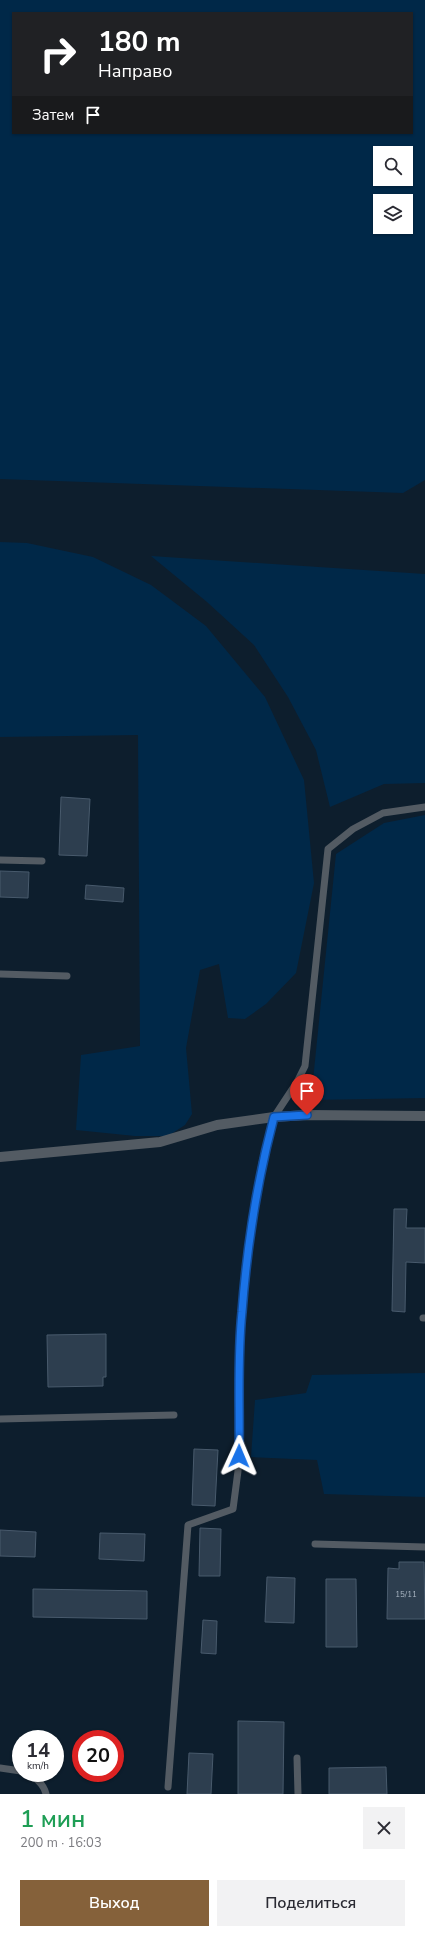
<!DOCTYPE html>
<html lang="ru">
<meta charset="utf-8">
<style>
:root{--surface:#fff;--page:#f2f2f3;--text:#2b2b33;--muted:#7c7c81;--accent:#85613a}
body{margin:0;font-family:"Nunito Sans",sans-serif;background:var(--page);color:var(--text);height:100vh;display:flex;flex-direction:column;font-size:15px;white-space:nowrap}
*{box-sizing:border-box;margin:0}
p{font-size:13px;color:var(--muted)}
.icon{flex:none;width:22px;height:22px;fill:none;stroke:currentColor;stroke-width:2;stroke-linecap:round;stroke-linejoin:round}
.map{position:relative;height:1794px;overflow:hidden}
.sheet{display:flex;flex-direction:column;background:var(--surface);flex:1}
.sheet>*{flex:none}
.banner{position:absolute;left:12px;top:12px;width:401px;height:122px;border-radius:0px;box-shadow:0 1px 3px #0004;background:#202124;color:#fff;overflow:hidden}
.tools{position:absolute;left:373px;top:146px;display:grid;gap:8px}
.tools a{display:grid;place-items:center;width:40px;height:40px;border-radius:0px;background:var(--surface);box-shadow:0 1px 3px #0004;font-size:20px}
.speed{position:absolute;left:12px;top:1730px;display:flex;gap:8px;font-size:20px;font-weight:700;text-align:center}
.speed>*{display:grid;place-content:center;width:52px;height:52px;border-radius:50%;background:var(--surface);box-shadow:0 1px 3px #0004;line-height:1}
.speed small{font-size:10px;font-weight:400}
.speed .limit{border:6px solid #d22;background:#fff;color:#111}
.pin{position:absolute;display:grid;place-items:center;width:34px;height:34px;color:#fff;margin:-41px -17px;border-radius:50% 50% 50% 0;rotate:-45deg;box-shadow:0 0 4px #0007}
.pin .icon{rotate:45deg}
.me{position:absolute;width:44px;margin:-22px;rotate:1deg;stroke-linejoin:round;filter:drop-shadow(0 0 3px #0008)}
.turn{display:flex;align-items:center;gap:14px;height:84px;padding:0 20px;font-size:18px}
.turn .icon{width:52px;height:52px;stroke-width:2.5}
.turn b{display:block;font-size:28px;line-height:34px}
.then{display:flex;align-items:center;height:38px;padding:0 20px;background:#0003;gap:8px;font-size:15px}
.round{display:grid;place-items:center;flex:none;width:42px;height:42px;border-radius:0px;background:var(--page)}
.headline{display:flex;align-items:center;justify-content:space-between;height:68px;padding:0 20px}
h1{font-size:24px;font-weight:600;line-height:30px;color:#1e9e55}
.button{display:flex;gap:8px;margin-top:auto;padding:8px 20px}
.button a{flex:1;height:46px;border-radius:0px;background:var(--accent);color:#fff;font-size:16px;font-weight:600;line-height:46px;text-align:center}
.button a+a{background:var(--page);color:var(--text)}
.map>svg:first-child{display:block}
</style>
<div class="map">
<svg width="425" height="1794" viewBox="0 0 425 1794">
<rect width="100%" height="100%" fill="#0d1e2d"/>
<!-- green -->
<path fill="#002848" fill-rule="evenodd" d="M0 0H425V480L403 493 0 479ZM13 13H412V133H13ZM380 153H406V179H380ZM380 201H406V227H380Z
M0 542 27 543 93 557 151 585 206 626 265 697 304 780 314 883 296 973 266 1004 245 1019 228 1018 219 964 200 970 186 1048 192 1114 185 1125 168 1136H135L76 1130 81 1055 140 1046 138 735 0 737Z
M151 556 425 574V783L384 784 330 807 316 750 288 697 254 645 207 602Z
M425 815V1098L311 1100 336 854 384 823Z
M425 1373V1497L324 1494 317 1460 251 1457 255 1400 306 1393 312 1375Z"/>
<!-- building -->
<path fill="#2d3e4f" stroke="#485a6c" d="M61 797 90 799 87 856 59 855Z
M0 871 29 872 28 898 0 897Z
M86 885 124 888 123 902 85 899Z
M394 1209H407L406 1228H425V1263L406 1262 405 1312 392 1311Z
M106 1334V1377H103V1386L48 1387 47 1335Z
M194 1449 218 1450 215 1506 192 1505Z
M200 1528 221 1529 220 1576H199Z
M0 1530 36 1532 35 1557 0 1556Z
M100 1533 145 1534 144 1561 99 1559Z
M399 1562H424L425 1619H387L388 1568 399 1569Z
M267 1577 295 1578 294 1623 265 1622Z
M326 1579H356L357 1647H326Z
M33 1589 147 1591V1619L33 1617Z
M203 1620 217 1621 216 1654 201 1653Z
M238 1721 284 1722 283 1794H238Z
M189 1753 213 1754 211 1794H187Z
M386 1767 387 1794H329V1768Z"/>
<g fill="none" stroke-linecap="round" stroke-linejoin="round">
<!-- lane -->
<path stroke="#535b63" stroke-width="7" d="M0 860 42 861
M0 974 67 976
M423 1318H425
M0 1419 174 1415
M315 1544 425 1547
M297 1758 298 1794
M0 1768 21 1771
M28 1773C36 1778 44 1784 46 1794
M168 1787 188 1525 233 1509 238 1471 241 1313 253 1214 262 1163 274 1117 297 1082 305 1066 328 849 353 829 383 813 425 807"/>
<!-- street -->
<path stroke="#535b63" stroke-width="10" d="M0 1157 160 1142 217 1125 274 1117 307 1115 425 1116"/>
</g>
<g fill="none" stroke-linecap="round" stroke-linejoin="round">
<!-- route casing -->
<g stroke="#114b97" stroke-width="10">
<path id="route" d="M239 1456C240 1408 237 1359 242 1312 247 1246 257 1181 274 1117L307 1115"/>
</g>
<!-- route -->
<use href="#route" stroke="#1a73e8" stroke-width="7"/>
</g>
<g text-anchor="middle" stroke-width="4" stroke-linejoin="round" paint-order="stroke">
<!-- number labels -->
<g font-size="8" fill="#acb8c5">
<text x="406" y="1597">15/11</text>
</g>
</g>
</svg>
<div class="tools">
<a><svg class="icon" aria-label="search" viewBox="0 0 24 24"><circle cx="10" cy="10" r="6"/><path d="M15 15l6 6"/></svg></a>
<a><svg class="icon" aria-label="layers" viewBox="0 0 24 24"><path d="M12 4l9 5-9 5-9-5zM3 14l9 5 9-5"/></svg></a>
</div>
<div class="speed"><div>14<small>km/h</small></div><div class="limit">20</div></div>
<div class="pin" style="left:307px;top:1115px;background:#d93025"><svg class="icon" aria-label="arrive" viewBox="0 0 24 24"><path d="M6 21V4h12l-3 4 3 4H6"/></svg></div>
<svg class="me" style="left:239px;top:1456px" viewBox="-20 -20 40 40"><path d="M0-17L14 15 0 8-14 15z" fill="#1a73e8" stroke="#fff" stroke-width="4"/></svg>
<div class="banner">
<div class="turn"><svg class="icon" aria-label="right" viewBox="0 0 24 24"><path d="M7 20v-9h11M14 6l5 5-5 5"/></svg><div><b>180 m</b>Направо</div></div>
<div class="then">Затем<svg class="icon" aria-label="arrive" viewBox="0 0 24 24"><path d="M6 21V4h12l-3 4 3 4H6"/></svg></div>
</div>
</div>
<section class="sheet">
<div class="headline"><div><h1>1 мин</h1><p>200 m · 16:03</p></div><a class="round"><svg class="icon" aria-label="close" viewBox="0 0 24 24"><path d="M6 6l12 12M18 6L6 18"/></svg></a></div>
<div class="button"><a>Выход</a><a>Поделиться</a></div>
</section>
